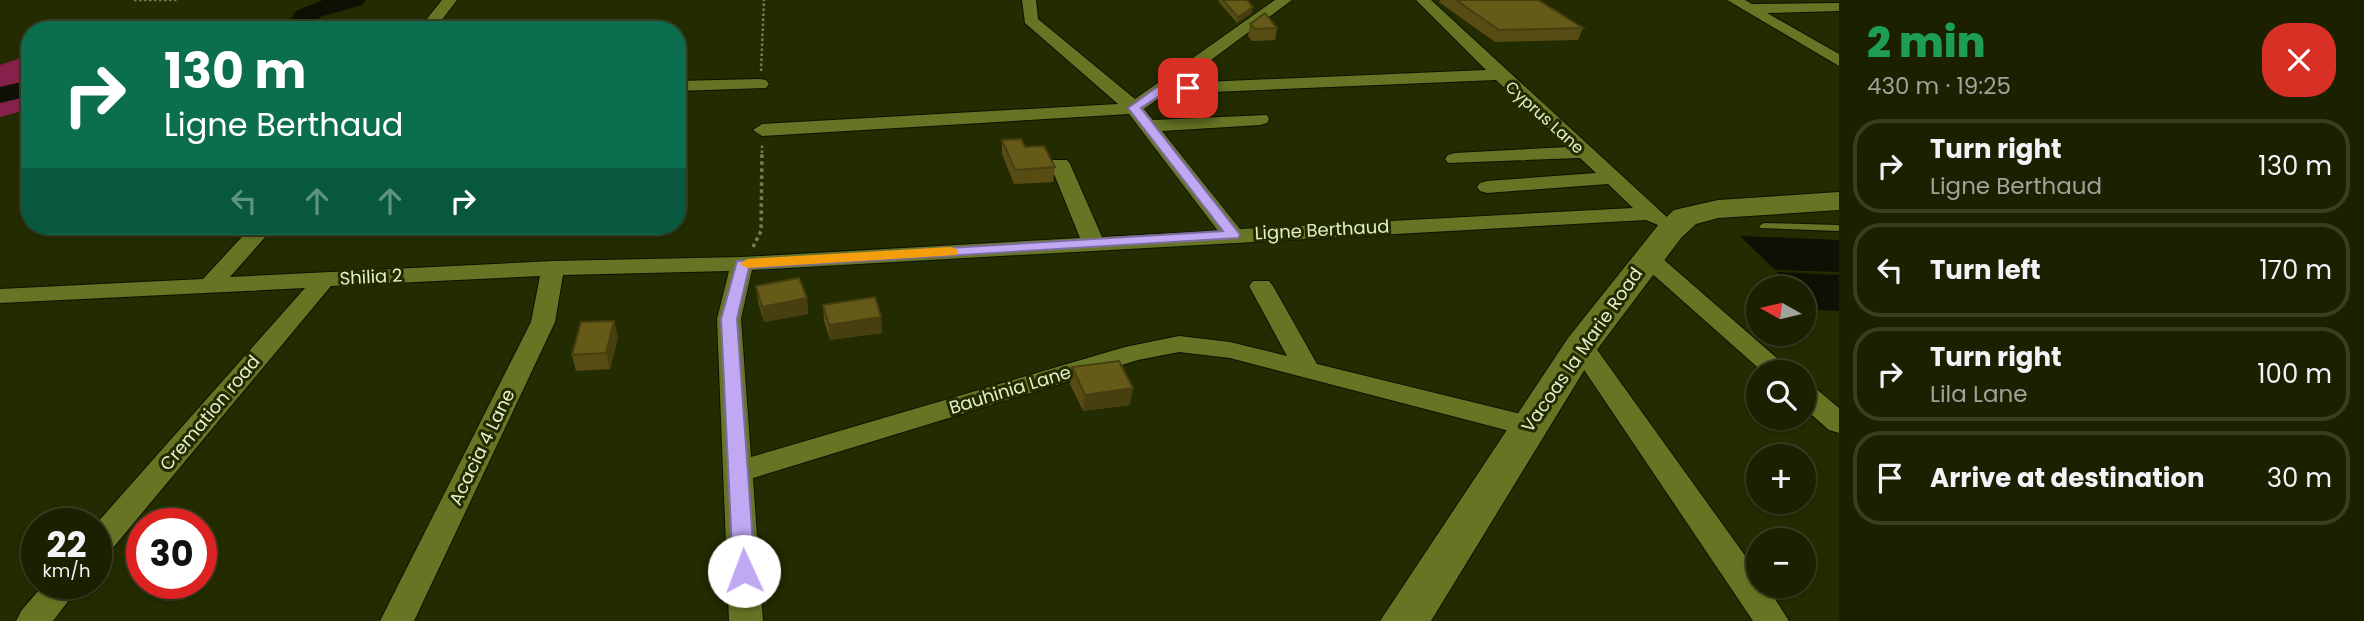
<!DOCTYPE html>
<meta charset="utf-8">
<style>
:root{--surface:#1a2000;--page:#23280a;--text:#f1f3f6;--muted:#9fa399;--line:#383e22}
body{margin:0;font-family:Poppins,sans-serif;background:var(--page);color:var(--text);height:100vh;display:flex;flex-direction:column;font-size:26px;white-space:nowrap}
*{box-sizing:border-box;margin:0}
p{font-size:23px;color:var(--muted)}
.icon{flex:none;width:38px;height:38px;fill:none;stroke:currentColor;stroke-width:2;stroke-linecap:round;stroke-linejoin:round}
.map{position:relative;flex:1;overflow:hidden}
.panel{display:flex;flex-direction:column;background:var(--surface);width:525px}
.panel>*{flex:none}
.guide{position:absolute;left:21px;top:21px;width:665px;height:214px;border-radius:28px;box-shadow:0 2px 5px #0004,0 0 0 2px var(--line);background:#0b6e4f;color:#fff;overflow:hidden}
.needle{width:46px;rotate:278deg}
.fabs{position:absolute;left:1746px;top:276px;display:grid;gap:14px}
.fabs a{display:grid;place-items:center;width:70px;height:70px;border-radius:50%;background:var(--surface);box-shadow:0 2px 5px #0004,0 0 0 2px var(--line);font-size:35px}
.speed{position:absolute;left:21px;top:508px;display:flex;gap:14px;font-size:35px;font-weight:700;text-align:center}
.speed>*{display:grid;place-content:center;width:91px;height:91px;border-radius:50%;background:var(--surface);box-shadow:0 2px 5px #0004,0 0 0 2px var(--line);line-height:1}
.speed small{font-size:18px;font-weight:400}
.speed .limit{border:10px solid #d22;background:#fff;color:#111}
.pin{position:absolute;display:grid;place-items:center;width:60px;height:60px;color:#fff;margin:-30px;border-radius:14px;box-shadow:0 4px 10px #0006}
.me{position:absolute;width:77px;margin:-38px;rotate:358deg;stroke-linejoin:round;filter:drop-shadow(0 0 5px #0008)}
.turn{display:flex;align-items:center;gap:24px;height:147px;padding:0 28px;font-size:32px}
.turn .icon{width:91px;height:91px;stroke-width:2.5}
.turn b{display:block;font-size:49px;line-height:60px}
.lanes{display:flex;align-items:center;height:66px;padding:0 28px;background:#0003;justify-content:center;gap:35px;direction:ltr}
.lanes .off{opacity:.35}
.round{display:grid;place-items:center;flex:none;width:74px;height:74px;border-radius:28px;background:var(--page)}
.headline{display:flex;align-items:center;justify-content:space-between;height:119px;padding:0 28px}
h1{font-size:42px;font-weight:800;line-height:52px;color:#1e9e55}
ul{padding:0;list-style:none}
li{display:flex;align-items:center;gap:21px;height:94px;margin:0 14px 10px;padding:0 14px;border:4px solid var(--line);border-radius:28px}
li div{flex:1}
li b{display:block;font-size:26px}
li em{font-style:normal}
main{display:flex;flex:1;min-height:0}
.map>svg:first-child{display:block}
</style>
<main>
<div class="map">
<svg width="1839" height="621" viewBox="0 0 1839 621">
<rect width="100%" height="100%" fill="#232b00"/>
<!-- forest -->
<path fill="#86214c" d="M30 55V109L0 117V65Z"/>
<!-- water -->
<path fill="#0d1003" d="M1740 236 1839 240V272L1775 270Z
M1777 272 1839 275V311L1817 310 1804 298V289H1794Z"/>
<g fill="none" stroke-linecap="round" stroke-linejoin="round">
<!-- river -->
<path fill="#0d1003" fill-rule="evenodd" d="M323 0H366L362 5 320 17 308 30H284L296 11Z
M30 80V96L0 103V87Z"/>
<!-- lane casing -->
<g stroke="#0e1200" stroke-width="2">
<path id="lane" d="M1764 223 1839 225V231L1760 228 1759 226Z"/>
</g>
<!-- street casing -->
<g stroke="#0e1200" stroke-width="2">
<path id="street" d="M442 0H457L434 30H418Z
M1022 0H1036L1038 19 1135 99 1275 0H1292L1180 83 1486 70 1416 0H1431L1669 219 1666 224 1658 225 1646 220 752 270 741 319 751 457 1125 347 1179 336 1230 342 1287 356 1249 286 1253 281H1269L1273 286 1317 364 1529 416 1539 419 1543 426 1539 433 1529 436 1230 358 1179 352 1138 360 753 478 763 621H729L717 319 729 271 563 275 555 322 414 621H380L531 322 540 276 331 286 107 555 96 558V524L305 288 0 303V289L203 279 252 226H275L230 277 553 261 742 257 1080 238 1050 164 1053 160H1067L1070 164 1102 237 1218 231 1129 114 762 136 753 130 762 124 1118 104 1025 23ZM1496 80 1568 147 1455 153 1448 155 1445 159 1448 163 1580 158 1596 173 1487 181 1480 183 1477 187 1480 191 1487 193 1608 184 1633 208 1240 229 1162 131 1260 125 1267 123 1269 119 1267 115 1153 120 1144 109 1165 94Z
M1727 0H1745L1752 4 1839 3V11L1767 13 1839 54V66Z
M760 79 766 80 769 84 766 88 677 91V81Z
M1647 250 1655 252 1794 373H1764L1639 262 1636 257 1639 252Z
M1581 338 1590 340 1759 575V586H1767L1789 621H1753L1568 346 1572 340Z
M1804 384 1814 387 1839 408V433L1829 430 1804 408Z
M45 583H82L53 621H16L21 611Z"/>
</g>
<!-- secondary casing -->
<g stroke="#0e1200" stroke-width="2">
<path id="secondary" d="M1839 192V210L1718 218 1696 224 1681 238 1596 351 1431 621H1380L1568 338 1659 224 1674 210 1718 200Z"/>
</g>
<!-- path-far1 -->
<path stroke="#747d54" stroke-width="2.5" stroke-dasharray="2.5 2.5" stroke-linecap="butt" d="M134 0H179
M761 71 764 0
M762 153V145"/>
<!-- path -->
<path stroke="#747d54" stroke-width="3.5" stroke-dasharray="3.5 3.5" stroke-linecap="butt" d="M753 247 761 231 762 151"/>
<!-- lane -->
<use href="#lane" fill="#667524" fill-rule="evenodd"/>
<!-- street -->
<use href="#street" fill="#667524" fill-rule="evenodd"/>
<!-- secondary -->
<use href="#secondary" fill="#667524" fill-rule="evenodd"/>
</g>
<!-- wall -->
<path fill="#574d14" d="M1219 0H1247L1252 13 1237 23 1218 1Z
M1440 0H1538L1583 28 1578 40 1495 42 1439 2Z
M1250 24 1277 28 1275 40 1252 41 1248 36Z
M1002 140 1025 147 1055 167 1053 182 1014 184 1002 154Z
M756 286 807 298 808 314 764 322 758 302Z
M823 305 881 317 882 333 830 340 824 321Z
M618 337 610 369 576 371 572 355Z
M1072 367 1130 405 1083 411 1070 384Z"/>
<!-- shaded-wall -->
<path fill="#473f10" d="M1253 7 1252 13 1237 23 1238 17Z
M807 298 808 314 764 322 762 307Z
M881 317 882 333 830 340 829 325Z
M614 321 618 337 610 369 606 353Z
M1133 388 1130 405 1083 411 1085 395Z"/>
<!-- building -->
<path fill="#655a17" stroke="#473f10" stroke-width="2" d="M1223 0H1247L1253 7 1238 17Z
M1456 0H1538L1583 28 1499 30Z
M1265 13 1277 28 1255 29 1250 24Z
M1021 139 1025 147 1044 146 1055 167 1015 170 1002 140Z
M799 278 807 298 762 307 756 286Z
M875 297 881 317 829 325 823 305Z
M614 321 606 353 572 355 581 322Z
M1119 361 1133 388 1085 395 1072 367Z"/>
<!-- route -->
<path fill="#c1a8f3" stroke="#7d6d9e" stroke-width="2" d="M1188 85 1193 88 1192 91 1164 93 1141 108 1238 232 1240 235 1238 238 749 268 737 319 755 571 751 577 744 580 736 577 733 571 721 319 737 261 1223 231 1128 108 1157 87Z"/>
<!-- slow -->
<path fill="#f59e0b" d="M951 247 956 249 958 252 956 255 747 268 740 264 747 259Z"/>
<g text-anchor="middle" stroke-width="6" stroke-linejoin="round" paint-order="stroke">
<!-- far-street labels -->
<g font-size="16" fill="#e4efc7" stroke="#232b00">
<text transform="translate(1545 117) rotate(42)" y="6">Cyprus Lane</text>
</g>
<!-- street labels -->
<g font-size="18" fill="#e4efc7" stroke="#232b00">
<text transform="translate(1322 230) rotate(-3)" y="6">Ligne Berthaud</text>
<text transform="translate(371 277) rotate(-3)" y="6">Shilia 2</text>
<text transform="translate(1582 350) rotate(-55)" y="6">Vacoas la Marie Road</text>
<text transform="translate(1010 390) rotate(-17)" y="6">Bauhinia Lane</text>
<text transform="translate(210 413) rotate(-50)" y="6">Cremation road</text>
<text transform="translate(482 447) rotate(-64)" y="6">Acacia 4 Lane</text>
</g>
</g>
</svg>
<div class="fabs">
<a><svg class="needle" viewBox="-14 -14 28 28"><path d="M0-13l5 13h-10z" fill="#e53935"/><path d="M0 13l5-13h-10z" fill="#9fa399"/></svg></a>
<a><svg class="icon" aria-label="search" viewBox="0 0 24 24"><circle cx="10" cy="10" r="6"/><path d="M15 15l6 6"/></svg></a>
<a>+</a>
<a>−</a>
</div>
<div class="speed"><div>22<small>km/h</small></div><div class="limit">30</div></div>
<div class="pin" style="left:1188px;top:88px;background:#d93025"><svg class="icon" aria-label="arrive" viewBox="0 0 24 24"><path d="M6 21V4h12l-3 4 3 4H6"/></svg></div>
<svg class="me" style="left:744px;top:571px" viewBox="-20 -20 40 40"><circle r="19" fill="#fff"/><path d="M0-13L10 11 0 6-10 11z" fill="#c1a8f3"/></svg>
<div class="guide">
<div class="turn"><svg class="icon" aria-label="right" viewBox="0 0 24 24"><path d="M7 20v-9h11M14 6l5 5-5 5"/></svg><div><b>130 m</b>Ligne Berthaud</div></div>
<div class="lanes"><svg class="icon off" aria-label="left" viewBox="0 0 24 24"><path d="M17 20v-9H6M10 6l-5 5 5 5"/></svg><svg class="icon off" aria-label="ahead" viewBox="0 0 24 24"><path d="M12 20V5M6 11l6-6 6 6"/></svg><svg class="icon off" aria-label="ahead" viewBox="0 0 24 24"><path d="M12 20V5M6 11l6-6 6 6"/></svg><svg class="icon" aria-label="right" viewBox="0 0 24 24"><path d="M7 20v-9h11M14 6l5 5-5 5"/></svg></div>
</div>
</div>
<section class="panel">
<div class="headline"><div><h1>2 min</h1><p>430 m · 19:25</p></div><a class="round" style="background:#d93025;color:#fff"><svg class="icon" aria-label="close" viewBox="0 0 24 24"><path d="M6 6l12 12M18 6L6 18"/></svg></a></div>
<ul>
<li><svg class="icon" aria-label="right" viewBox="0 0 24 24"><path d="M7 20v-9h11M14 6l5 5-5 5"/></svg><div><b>Turn right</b><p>Ligne Berthaud</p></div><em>130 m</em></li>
<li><svg class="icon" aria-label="left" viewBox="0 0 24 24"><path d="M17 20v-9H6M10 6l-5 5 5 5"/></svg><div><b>Turn left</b></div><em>170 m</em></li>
<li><svg class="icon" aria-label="right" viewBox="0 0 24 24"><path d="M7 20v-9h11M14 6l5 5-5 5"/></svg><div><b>Turn right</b><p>Lila Lane</p></div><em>100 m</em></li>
<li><svg class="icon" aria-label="arrive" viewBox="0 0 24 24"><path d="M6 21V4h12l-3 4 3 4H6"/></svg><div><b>Arrive at destination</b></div><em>30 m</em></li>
</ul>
</section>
</main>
